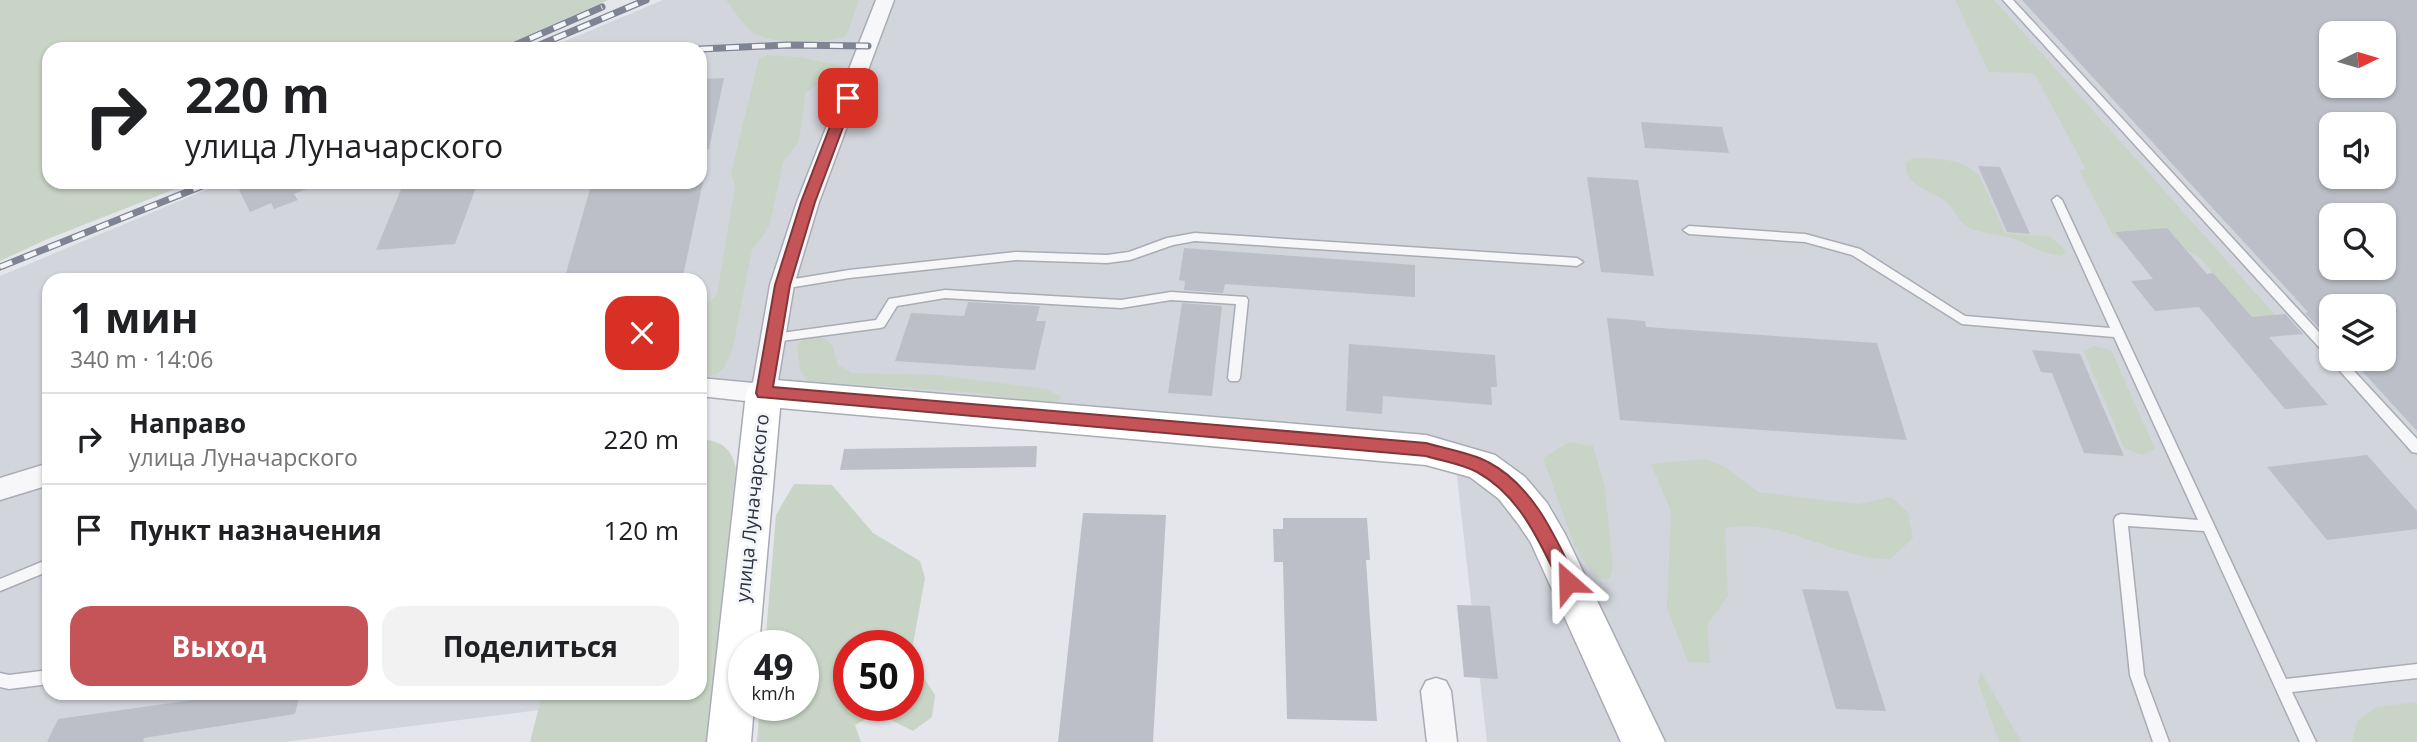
<!DOCTYPE html>
<html lang="ru">
<meta charset="utf-8">
<style>
:root{--surface:#fff;--page:#f2f2f2;--text:#202124;--muted:#757577;--line:#e0e0e0;--accent:#c55459}
body{margin:0;font-family:"Open Sans",sans-serif;background:var(--page);color:var(--text);height:100vh;display:flex;flex-direction:column;font-size:26px;white-space:nowrap}
*{box-sizing:border-box;margin:0}
p{font-size:23px;color:var(--muted)}
.icon{flex:none;width:38px;height:38px;fill:none;stroke:currentColor;stroke-width:2;stroke-linecap:round;stroke-linejoin:round}
.map{position:relative;flex:1;overflow:hidden}
.sheet{position:absolute;left:42px;top:273px;width:665px;height:427px;display:flex;flex-direction:column;background:var(--surface);border-radius:21px;box-shadow:0 2px 5px #0004}
.sheet>*{flex:none}
.top-card{position:absolute;left:42px;top:42px;width:665px;height:147px;border-radius:21px;box-shadow:0 2px 5px #0004;background:#fff;color:var(--text);overflow:hidden}
.needle{width:46px;rotate:85deg}
.tools{position:absolute;left:2319px;top:21px;display:grid;gap:14px}
.tools a{display:grid;place-items:center;width:77px;height:77px;border-radius:14px;background:var(--surface);box-shadow:0 2px 5px #0004;font-size:35px}
.speed{position:absolute;left:728px;top:630px;display:flex;gap:14px;font-size:35px;font-weight:700;text-align:center}
.speed>*{display:grid;place-content:center;width:91px;height:91px;border-radius:50%;background:var(--surface);box-shadow:0 2px 5px #0004;line-height:1}
.speed small{font-size:18px;font-weight:400}
.speed .limit{border:10px solid #d22;background:#fff;color:#111}
.pin{position:absolute;display:grid;place-items:center;width:60px;height:60px;color:#fff;margin:-30px;border-radius:14px;box-shadow:0 4px 10px #0006}
.me{position:absolute;width:77px;margin:-38px;rotate:335deg;stroke-linejoin:round;filter:drop-shadow(0 0 5px #0008)}
.turn{display:flex;align-items:center;gap:24px;height:147px;padding:0 28px;font-size:32px}
.turn .icon{width:91px;height:91px;stroke-width:2.5}
.turn b{display:block;font-size:49px;line-height:60px}
.round{display:grid;place-items:center;flex:none;width:74px;height:74px;border-radius:21px;background:var(--page)}
.headline{display:flex;align-items:center;justify-content:space-between;height:119px;padding:0 28px}
h1{font-size:42px;font-weight:700;line-height:52px}
.primary-button{display:flex;gap:14px;margin-top:auto;padding:14px 28px}
.primary-button a{flex:1;height:80px;border-radius:21px;background:var(--accent);color:#fff;font-size:28px;font-weight:700;line-height:80px;text-align:center}
.primary-button a+a{background:var(--page);color:var(--text)}
ul{padding:0;list-style:none}
li{display:flex;align-items:center;gap:21px;height:91px;padding:0 28px;border-top:2px solid var(--line)}
li div{flex:1}
li b{display:block;font-size:26px}
li em{font-style:normal}
.map>svg:first-child{display:block}
</style>
<div class="map">
<svg width="2417" height="742" viewBox="0 0 2417 742">
<rect width="100%" height="100%" fill="#e4e6eb"/>
<!-- built -->
<path fill="#d2d5dc" fill-rule="evenodd" d="M663 0H2417V742H1487L1454 450 700 395V280H49V693H621L620 700 284 742H0V276L225 182H700V49H546ZM2331 33H2384V86H2331ZM2331 124H2384V177H2331ZM2331 215H2384V268H2331ZM2331 306H2384V359H2331Z"/>
<!-- green -->
<path fill="#c8d4c6" fill-rule="evenodd" d="M0 0H608L497 49H49V182H193L50 238 0 261Z
M726 0H859L846 36C824 44 775 45 754 33 744 27 734 10 726 0Z
M1955 0H1994L2276 316 2251 317 2199 257 2186 250 2167 228 2116 232 2121 240 2114 237 2079 170 2086 169 2034 73 1989 72Z
M767 55 797 57 842 66 839 74 820 82 805 94 799 141 783 163 769 227 752 250 733 347 725 367 716 375 700 376V304L710 302 717 294 735 186 731 173 759 59Z
M1913 158C1936 159 1964 157 1980 177L2005 233 2051 237 2066 251 2062 256C2040 253 2031 245 2012 238 1999 234 1983 234 1970 228 1958 223 1955 209 1945 201 1931 190 1904 187 1906 162Z
M821 336 832 345 838 365 852 373 937 375 1047 389 1061 397 1056 404H1046L977 393 807 381 800 370 797 345 803 339Z
M2094 346 2111 350 2155 449 2142 455 2124 448 2084 351Z
M700 439C721 441 731 447 736 468L706 742H530L541 699 547 693H700Z
M1569 442 1593 446 1605 488 1613 568 1609 579 1596 578 1575 547 1543 458Z
M1706 459 1725 467 1758 492 1858 504 1891 497 1908 512 1913 538 1890 559C1833 559 1783 517 1725 528L1728 596 1707 625 1710 663 1688 662 1667 608 1671 511 1651 464Z
M794 484 832 485 873 533 920 561 925 578 913 644 914 663 935 695 932 717 913 731 877 713 855 725 861 742H757L760 705H803V646H765L776 515ZM849 646H908V705H849Z
M1981 672 2021 741 2022 742H1999L1978 682Z
M2417 702V742H2352L2358 720 2377 707Z"/>
<!-- building -->
<path fill="#bcbfc7" fill-rule="evenodd" d="M2022 0H2417V431L2351 359H2384V306H2331V337L2323 332 2305 313 2308 312ZM2331 33H2384V86H2331ZM2331 124H2384V177H2331ZM2331 215H2384V268H2331Z
M724 78 709 149 700 148V79Z
M1641 122 1722 127 1729 153 1645 148Z
M1978 166 2000 167 2030 234 2007 232Z
M1587 177 1638 180 1654 276 1601 272Z
M260 182H321V183L294 194 298 200 274 209 271 203 250 212 239 190Z
M404 182H478L455 244 376 250Z
M592 182H703L683 276 627 280H564Z
M2167 228 2207 274 2213 273 2252 317 2285 314 2303 334 2269 337 2328 405 2285 409 2199 307 2155 311 2131 281 2153 279 2115 232Z
M1184 248 1415 265V297L1225 284 1223 293 1184 290 1185 281 1179 280Z
M968 302 1040 306 1036 321H1046L1035 370 895 361 911 313 964 316Z
M1182 303 1222 306 1212 396 1168 393Z
M1607 318 1645 321 1646 327 1877 343 1907 440 1620 420Z
M1349 344 1495 355 1497 387H1491L1492 405 1383 396 1382 414 1346 411Z
M2032 350 2080 354 2124 456 2084 453 2052 373 2041 372Z
M1037 446 1036 467 840 470 844 449Z
M2367 455 2417 511V529L2327 540 2267 467Z
M1083 513 1166 515 1153 742H1058Z
M1283 518H1367L1370 560H1366L1377 721 1287 719 1283 562H1274L1273 529H1283Z
M1802 589 1848 591 1886 711 1836 709Z
M1457 605 1490 606 1498 679 1464 677Z
M242 693H300L295 714 144 738 143 742H47L58 719Z"/>
<g fill="none" stroke-linecap="round" stroke-linejoin="round">
<!-- lane casing -->
<g stroke="#a9acb5" stroke-width="3">
<path id="lane" d="M2003 0H2013L2331 345V359H2343L2417 439V453L2412 452 2332 362 2330 359 2331 357 2327 356Z
M2057 196 2062 200 2286 679 2417 664V678L2292 692 2316 742H2300L2204 531 2128 526 2144 675 2169 742H2153L2130 675 2114 520 2116 516 2121 514 2198 520 2114 337 1962 324 1852 255 1805 242 1689 234 1683 230 1689 226 1805 234 1860 249 1965 316 2110 328 2052 200Z
M1195 233 1577 258 1583 262 1577 266 1195 241 1173 245 1130 260 1107 263 1016 260 849 278 782 289 776 285 782 281 849 270 1016 252 1107 255 1129 252 1167 238Z
M945 290 1121 300 1171 292 1246 297 1248 300 1240 378 1238 381H1230L1228 378 1236 304 1171 300 1121 308 945 298 897 306 884 327 880 328 774 342 768 338 774 334 876 320 889 299Z
M49 559V571L0 591V579Z
M49 670V684L9 689 0 687V673L9 675Z"/>
</g>
<!-- street casing -->
<g stroke="#a9acb5" stroke-width="3">
<path id="street" d="M876 0H894L819 202 794 285 776 393 773 400 764 403 700 396V378L753 383 770 285 797 202Z
M49 463V485L0 500V478Z
M1436 678 1446 681 1451 691 1457 742H1427L1421 691 1426 681Z"/>
</g>
<!-- secondary casing -->
<g stroke="#a9acb5" stroke-width="3">
<path id="secondary" d="M764 379 1426 435 1495 455 1525 477 1547 503 1565 534 1665 742H1621L1531 543 1519 525 1499 499 1470 477 1426 465 780 408 759 646H744V705H754L751 742H707L746 393 751 383Z"/>
</g>
<!-- lane -->
<use href="#lane" fill="#f7f7f9" fill-rule="evenodd"/>
<!-- street -->
<use href="#street" fill="#f7f7f9" fill-rule="evenodd"/>
<!-- secondary -->
<use href="#secondary" fill="#fff" fill-rule="evenodd"/>
<!-- rail casing -->
<g stroke="#7e8493" stroke-width="7">
<path id="rail" d="M506 49 602 7
M530 49 646 0
M700 49 787 45 868 46
M0 267 212 182"/>
</g>
<!-- rail -->
<use href="#rail" stroke="#f4f5f8" stroke-width="4.5" stroke-dasharray="13" stroke-linecap="butt"/>
</g>
<!-- route -->
<path fill="#c55459" stroke="#80373a" stroke-width="2" d="M848 94 854 98 815 202 790 285 773 387 1426 443C1445 449 1470 452 1488 462 1534 486 1556 538 1577 582L1575 588 1568 590 1562 588C1541 545 1521 496 1477 472 1463 464 1442 461 1426 456L758 397 756 393 775 285 801 202 841 98Z"/>
<g text-anchor="middle" stroke-width="6" stroke-linejoin="round" paint-order="stroke">
<!-- street labels -->
<g font-size="19" fill="#2d3242" stroke="#f4f5f8">
<text transform="translate(752 508) rotate(-84)" y="7">улица Луначарского</text>
</g>
</g>
</svg>
<div class="tools">
<a><svg class="needle" viewBox="-14 -14 28 28"><path d="M0-13l5 13h-10z" fill="#e53935"/><path d="M0 13l5-13h-10z" fill="#757577"/></svg></a>
<a><svg class="icon" aria-label="sound" viewBox="0 0 24 24"><path d="M4 9h4l5-4v14l-5-4H4zM17 9q2 3 0 6"/></svg></a>
<a><svg class="icon" aria-label="search" viewBox="0 0 24 24"><circle cx="10" cy="10" r="6"/><path d="M15 15l6 6"/></svg></a>
<a><svg class="icon" aria-label="layers" viewBox="0 0 24 24"><path d="M12 4l9 5-9 5-9-5zM3 14l9 5 9-5"/></svg></a>
</div>
<div class="speed"><div>49<small>km/h</small></div><div class="limit">50</div></div>
<div class="pin" style="left:848px;top:98px;background:#d93025"><svg class="icon" aria-label="arrive" viewBox="0 0 24 24"><path d="M6 21V4h12l-3 4 3 4H6"/></svg></div>
<svg class="me" style="left:1568px;top:582px" viewBox="-20 -20 40 40"><path d="M0-17L14 15 0 8-14 15z" fill="#c55459" stroke="#fff" stroke-width="4"/></svg>
<div class="top-card">
<div class="turn"><svg class="icon" aria-label="right" viewBox="0 0 24 24"><path d="M7 20v-9h11M14 6l5 5-5 5"/></svg><div><b>220 m</b>улица Луначарского</div></div>
</div>
<section class="sheet">
<div class="headline"><div><h1>1 мин</h1><p>340 m · 14:06</p></div><a class="round" style="background:#d93025;color:#fff"><svg class="icon" aria-label="close" viewBox="0 0 24 24"><path d="M6 6l12 12M18 6L6 18"/></svg></a></div>
<ul>
<li><svg class="icon" aria-label="right" viewBox="0 0 24 24"><path d="M7 20v-9h11M14 6l5 5-5 5"/></svg><div><b>Направо</b><p>улица Луначарского</p></div><em>220 m</em></li>
<li><svg class="icon" aria-label="arrive" viewBox="0 0 24 24"><path d="M6 21V4h12l-3 4 3 4H6"/></svg><div><b>Пункт назначения</b></div><em>120 m</em></li>
</ul>
<div class="primary-button"><a>Выход</a><a>Поделиться</a></div>
</section>
</div>
